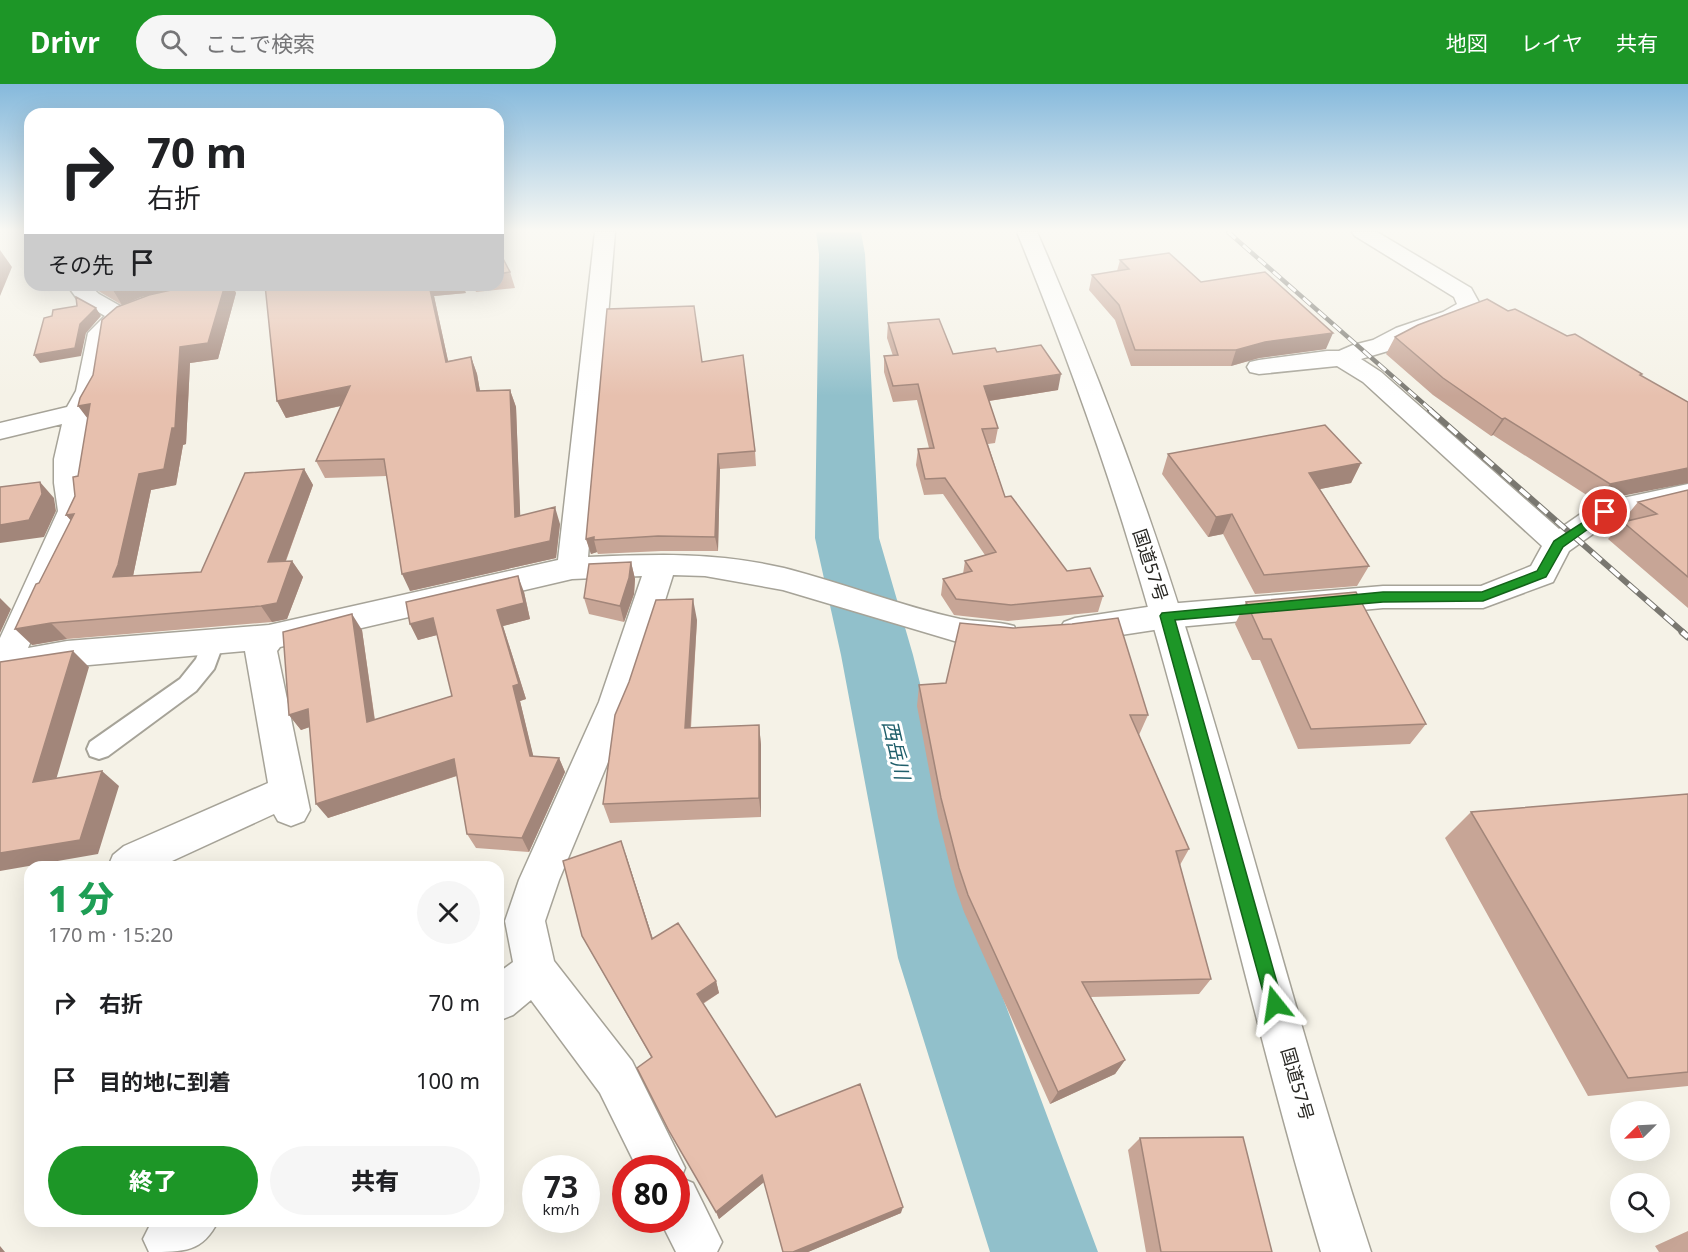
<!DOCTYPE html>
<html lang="ja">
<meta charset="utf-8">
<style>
:root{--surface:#fff;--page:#f6f6f6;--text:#202124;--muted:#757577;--accent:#1d9627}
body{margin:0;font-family:"Noto Sans","Noto Sans JP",sans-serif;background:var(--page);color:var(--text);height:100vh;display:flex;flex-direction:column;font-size:22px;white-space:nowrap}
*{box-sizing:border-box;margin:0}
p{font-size:20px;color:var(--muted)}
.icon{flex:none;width:33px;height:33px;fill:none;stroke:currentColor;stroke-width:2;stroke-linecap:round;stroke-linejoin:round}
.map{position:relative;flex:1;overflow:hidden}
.panel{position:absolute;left:24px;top:777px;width:480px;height:366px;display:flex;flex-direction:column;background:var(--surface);border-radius:18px;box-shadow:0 6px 24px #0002}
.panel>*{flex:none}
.guide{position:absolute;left:24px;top:24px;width:480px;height:183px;border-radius:18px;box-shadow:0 6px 24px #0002;background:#fff;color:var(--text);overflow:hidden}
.needle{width:39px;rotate:246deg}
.controls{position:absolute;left:1610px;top:1017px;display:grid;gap:12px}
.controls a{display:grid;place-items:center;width:60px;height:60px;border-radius:50%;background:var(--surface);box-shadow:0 6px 24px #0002;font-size:30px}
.speed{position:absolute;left:522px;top:1071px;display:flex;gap:12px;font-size:30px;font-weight:700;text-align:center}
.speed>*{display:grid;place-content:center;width:78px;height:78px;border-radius:50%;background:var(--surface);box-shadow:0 6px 24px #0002;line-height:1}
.speed small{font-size:15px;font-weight:400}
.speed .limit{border:9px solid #d22;background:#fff;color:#111}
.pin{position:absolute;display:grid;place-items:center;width:51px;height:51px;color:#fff;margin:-26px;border:3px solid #fff;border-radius:50%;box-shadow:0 2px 6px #0007}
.me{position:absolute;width:66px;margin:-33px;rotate:345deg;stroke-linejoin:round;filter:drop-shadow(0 0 4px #0008)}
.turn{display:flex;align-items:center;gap:21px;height:126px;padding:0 24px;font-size:27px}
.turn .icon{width:78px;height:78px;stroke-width:2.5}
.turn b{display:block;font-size:42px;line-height:51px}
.then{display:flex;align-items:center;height:57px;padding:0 24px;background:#0003;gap:12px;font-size:22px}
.round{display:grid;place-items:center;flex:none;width:63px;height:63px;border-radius:32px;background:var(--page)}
.headline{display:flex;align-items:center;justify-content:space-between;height:102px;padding:0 24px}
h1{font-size:36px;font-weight:800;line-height:45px;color:#1e9e55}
.button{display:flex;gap:12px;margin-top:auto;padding:12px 24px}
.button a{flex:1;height:69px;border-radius:36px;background:var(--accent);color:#fff;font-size:24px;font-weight:800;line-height:69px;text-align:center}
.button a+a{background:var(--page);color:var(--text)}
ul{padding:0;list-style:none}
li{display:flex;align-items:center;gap:18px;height:78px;padding:0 24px}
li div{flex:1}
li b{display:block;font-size:22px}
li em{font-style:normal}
header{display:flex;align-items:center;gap:36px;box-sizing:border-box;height:84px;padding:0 30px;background:var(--accent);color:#fff}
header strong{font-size:28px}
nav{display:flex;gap:33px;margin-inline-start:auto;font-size:21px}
.search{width:420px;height:54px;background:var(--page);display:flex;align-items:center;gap:15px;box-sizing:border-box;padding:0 21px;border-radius:33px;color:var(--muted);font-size:22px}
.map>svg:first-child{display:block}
</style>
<header>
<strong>Drivr</strong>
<div class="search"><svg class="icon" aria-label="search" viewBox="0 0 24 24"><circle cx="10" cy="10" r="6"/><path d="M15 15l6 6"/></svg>ここで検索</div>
<nav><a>地図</a><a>レイヤ</a><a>共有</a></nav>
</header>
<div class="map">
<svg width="1688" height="1168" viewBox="0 0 1688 1168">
<rect width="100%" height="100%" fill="#f5f2e7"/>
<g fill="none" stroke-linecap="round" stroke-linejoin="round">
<!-- river -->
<path fill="#91c0cb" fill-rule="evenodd" d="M816 148H861L865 170 879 454 913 571 988 874 1098 1168H990L898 874 841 571 815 454 819 170Z"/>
<!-- lane casing -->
<g stroke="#a6a398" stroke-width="4">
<path id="lane" d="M213 550 221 552 224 558 214 585 196 607 108 672 99 675 90 672 87 665 90 658 180 595 196 575 205 552Z"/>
</g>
<!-- street casing -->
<g stroke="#a6a398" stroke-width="3">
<path id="street" d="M595 148H615L588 473C657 470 716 468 784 484 843 499 900 522 960 535 978 538 997 537 1014 542L1019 551 1014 560 1003 563 961 559 783 506 705 492 673 491 633 618 559 796 545 837 554 877 632 977 685 1084 681 1094 693 1099 722 1158 717 1168H676L660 1136H676V1084H637L600 1009 531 916 513 931 498 937V889L513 878 505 837 519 796 599 618 642 492 572 495 280 563 277 567 310 726 304 737 291 742 278 737 274 730 159 783H108L113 771 124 762 268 699 245 567 67 583 0 595V554L58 427 54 399V375L62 340 0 355V339L67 323 76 307 88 249 105 232 78 216 67 201H89L99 210 122 223 137 218 145 220 148 225 145 230 126 237 111 251 102 307 90 329 82 375V399L86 427 28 564 67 557 269 541 558 476Z
M1352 148H1377L1471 204 1481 222 1478 227 1459 238 1412 254 1388 267 1361 275 1381 288 1559 445 1595 420 1688 400V418L1614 435 1569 467 1553 498 1483 524H1383L1167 544 1075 558 1064 554 1059 546 1064 538 1075 534 1167 520 1383 502H1481L1531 482 1542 462 1363 298 1337 282 1259 290 1250 288 1247 283 1250 278 1259 276 1327 267H1339L1353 261 1373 256 1396 244 1443 228 1457 220 1454 213 1355 152Z
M152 1137H218C203 1168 184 1168 149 1168L143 1155Z"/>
</g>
<!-- highway casing -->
<g stroke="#a6a398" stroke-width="3">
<path id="highway" d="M1017 148H1037C1093 277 1143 408 1185 542 1250 750 1303 961 1371 1168H1321C1249 927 1198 680 1123 440 1092 341 1056 244 1017 148Z"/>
</g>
<!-- lane -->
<use href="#lane" fill="#fff" fill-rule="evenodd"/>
<!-- street -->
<use href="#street" fill="#fff" fill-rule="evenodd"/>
<!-- highway -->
<use href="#highway" fill="#fff" fill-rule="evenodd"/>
<!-- rail-far2 casing -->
<g stroke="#797770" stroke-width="4.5">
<path id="rail-far2" d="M1228 148 1432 327"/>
</g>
<!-- rail-far1 casing -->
<g stroke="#797770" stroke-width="6">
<path id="rail-far1" d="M1430 326 1684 549"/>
</g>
<!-- rail casing -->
<g stroke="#797770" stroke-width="7">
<path id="rail" d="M1682 548 1688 553"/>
</g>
<!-- rail-far2 -->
<use href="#rail-far2" stroke="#fff" stroke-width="3" stroke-dasharray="10" stroke-linecap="butt"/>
<!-- rail-far1 -->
<use href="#rail-far1" stroke="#fff" stroke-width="4" stroke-dasharray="12" stroke-linecap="butt"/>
<!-- rail -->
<use href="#rail" stroke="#fff" stroke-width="4.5" stroke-dasharray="14" stroke-linecap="butt"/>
</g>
<!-- wall -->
<path fill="#c7a596" d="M498 165 510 188 515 204 476 208 473 201H498Z
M1120 176 1326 265 1259 274 1231 282H1131L1115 236 1089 206 1092 191 1117 187Z
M92 201H192L141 213 122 221 100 208Z
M193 201H232L236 209 218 275 190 279 186 360 183 361 176 401 151 406 133 492 201 488 304 385 313 401 286 477H292L303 493 287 535 272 538 67 555 32 561 39 499 71 436 66 431 75 412 78 392Z
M265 201 466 209 434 212 448 277 471 273 477 290 480 307 510 306 516 323 520 431 560 440 556 474 410 507 387 392 325 394 316 377 341 322 286 334 277 317Z
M1508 227 1567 252 1642 290 1641 292 1688 318 1596 417 1493 351 1491 352 1433 311 1386 270 1395 253Z
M888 239 953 270 997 268 1058 306 989 317 998 344 995 359 988 360 1005 413 1067 487 1103 512 1098 528 1008 537 954 531 941 511 943 495 963 490 965 477 985 471 943 410 924 411 916 381 918 365 929 364 917 316 893 318 884 288V272H893L887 254Z
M702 278 755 367 756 382 720 385 718 467H661L598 470 597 468 591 470 586 455Z
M1168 370 1361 379 1351 399 1320 405 1369 482 1357 502 1255 510 1223 450 1208 453 1162 390Z
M1688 406V524L1608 455 1623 438 1627 437 1624 435 1638 418Z
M631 478 635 495 634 510 624 538 589 530 584 514Z
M524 508 530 535 503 542 526 615 520 617 533 672 559 674 565 688 529 768 476 764 467 750 457 692 328 734 309 643 301 646 289 631 362 546 375 636 452 612 437 551 418 556 410 540Z
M1246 518 1426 640 1410 660 1298 665 1260 576H1252L1235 540Z
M697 536 691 644 759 641 761 661V733L610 739 603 720Z
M946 599 1148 631 1139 651 1189 765 1180 781 1211 895 1199 910 1091 913 1125 976 1115 990 1050 1020 964 828 955 802 938 733 917 622 919 601Z
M1688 710V1002L1588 1012 1445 754 1471 728Z
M626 771 653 855 716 897 719 909 703 920 776 1033 901 1129 808 1168H783L764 1098 719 1135 651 973 582 852Z
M1140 1054 1272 1168H1146L1128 1066Z
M1688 1147V1168H1659L1655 1162Z"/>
<!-- shaded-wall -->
<path fill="#a2867a" d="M0 166 12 183 0 212Z
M125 201H192L141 213 122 221 113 206Z
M225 201H232L236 209 218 275 190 279 186 360 183 361 176 401 151 406 132 497 113 493 139 390 180 263Z
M429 201H463L466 209 434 212 452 295 446 278Z
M96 224 101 232 86 249 81 272 40 279 34 271 80 240Z
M1333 249 1326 265 1259 274 1231 282 1236 266 1265 258Z
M471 273 477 290 483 324 477 307Z
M1061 290 1058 306 982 318 984 302Z
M350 302 358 318 286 334 277 317Z
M510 306 516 323 521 450 515 433Z
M90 320 91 339 78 322Z
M1505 334 1493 351 1491 352 1502 335Z
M718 370 720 385 718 467 715 453Z
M1361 379 1351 399 1300 409 1309 389Z
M1688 384V399L1596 417 1610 400Z
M304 385 313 401 279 495 268 478Z
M40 398 54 414 56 427 44 453 0 459V441Z
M555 423 560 440 556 474 410 507 402 490Z
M74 430 80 447 66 431Z
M1232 430 1223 450 1208 453 1216 433Z
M594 453V456L597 468 591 470 586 455Z
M292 477 303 493 287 535 272 538 261 522Z
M631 478 635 495 634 510 624 538 620 522Z
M518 492 524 508 530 535 503 542 526 615 520 617 537 687 530 672 513 602 497 526Z
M0 514 11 525 0 549Z
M693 515 697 536 689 664 685 644Z
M352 530 362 546 377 653 367 638Z
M433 534 441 550 418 556 410 540Z
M51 539 67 555 32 561 15 545Z
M73 567 89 583 51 713 33 698Z
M308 625 319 640 301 646 289 631Z
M759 641 761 661V733L759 714Z
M559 674 565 688 529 768 522 754Z
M454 675 462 690 328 734 316 720Z
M102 687 119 702 98 770 0 787V769Z
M621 757 626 771 657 868 652 855Z
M716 897 719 909 700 921 697 910Z
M1125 976 1115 990 1050 1020 1058 1008Z
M762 1091 764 1098 719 1135 716 1128Z
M903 1123 901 1129 808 1168H793Z
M0 1162 5 1168H0Z"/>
<!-- building -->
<path fill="#e7c0ae" stroke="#a2867a" stroke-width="1.5" d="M498 165 510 188 498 190Z
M1169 169 1201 198 1265 188 1333 249 1265 258 1236 266H1135L1119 221 1092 191 1129 185 1120 176Z
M104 201H125L113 206Z
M193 201H225L208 259 180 263 175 344H172L164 385 139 390 118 481 113 493 201 488 245 389 304 385 268 478 292 477 277 519 261 522 51 539 15 545 36 500 39 499 74 430 66 431 75 412 73 393 78 392 90 320 78 322 80 314 93 291 102 236 117 223 149 211Z
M265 201H429L446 278 471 273 477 307 510 306 515 433 555 423 550 457 402 490 384 375 316 377 350 302 277 317Z
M76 213 96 224 80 240 75 264 34 271 44 234 52 232 53 226 77 222Z
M1487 215 1508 227 1515 225 1567 252 1575 250 1642 290 1640 291 1688 318V384L1610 400 1505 334 1502 335 1443 294 1395 253 1418 241Z
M694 222 702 278 743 271 755 367 718 370 715 453 658 452 594 456V453L586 455 607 225Z
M939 235 953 270 995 264 997 268 1041 261 1061 290 984 302 998 344 982 345 1005 413 1011 412 1067 487 1090 484 1103 512 1011 521 956 515 943 495 972 487 965 477 996 468 945 394 925 395 918 365 934 364 918 300 893 302 884 272 898 271 888 239Z
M1325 341 1361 379 1309 389 1369 482 1264 491 1232 430 1216 433 1168 370Z
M40 398 42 410 29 436 0 441V403Z
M1688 406V493L1623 438 1657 430 1638 418Z
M631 478 629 494 620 522 584 514 589 480Z
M518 492 524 519 497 526 519 600 513 602 530 672 559 674 522 754 467 750 454 675 316 720 308 625 289 631 283 548 352 530 367 638 452 612 433 534 410 540 406 518Z
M1356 508 1426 640 1311 645 1271 555H1263L1246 518Z
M693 515 685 644 759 641V714L603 720 615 631 629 598 656 516Z
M1118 534 1148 631H1130L1189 765 1176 767 1211 895 1082 898 1125 976 1058 1008 968 811 959 784 941 714 919 601 946 599 960 539 1013 544 1072 540Z
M73 567 33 698 102 687 80 756 0 769V578Z
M1688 710V988L1628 994 1471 728Z
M621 757 652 855 678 839 716 897 697 910 776 1033 860 1000 903 1123 793 1168H783L762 1091 716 1128 669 1047 637 984 652 973 582 852 563 777Z
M1243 1053 1272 1168H1161L1140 1054Z"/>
<!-- sky -->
<linearGradient id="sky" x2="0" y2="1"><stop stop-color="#85b9dc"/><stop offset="0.47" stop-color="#faf9f4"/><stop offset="1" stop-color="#faf9f4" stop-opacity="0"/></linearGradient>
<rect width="1688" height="312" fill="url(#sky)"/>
<!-- route -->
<path fill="#1d9627" stroke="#136219" stroke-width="1.5" d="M1605 424 1611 428 1609 430 1563 463 1546 493 1483 517 1383 518 1175 536 1283 920 1281 926 1275 928 1268 926 1160 532 1162 529 1383 508H1482L1537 487 1554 457Z"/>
<g text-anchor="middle" stroke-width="6" stroke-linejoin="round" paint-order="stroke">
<!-- street labels -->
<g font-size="18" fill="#282723" stroke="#fff">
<text transform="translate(1150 481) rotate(72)" y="6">国道57号</text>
<text transform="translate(1297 1000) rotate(74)" y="6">国道57号</text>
</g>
<!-- water labels -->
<g font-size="20" font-style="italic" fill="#205f6b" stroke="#fff">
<text transform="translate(896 666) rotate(77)" y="7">西岳川</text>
</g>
</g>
</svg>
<div class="controls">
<a><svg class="needle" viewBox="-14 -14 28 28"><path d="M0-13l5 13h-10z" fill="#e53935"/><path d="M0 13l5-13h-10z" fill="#757577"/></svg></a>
<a><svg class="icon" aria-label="search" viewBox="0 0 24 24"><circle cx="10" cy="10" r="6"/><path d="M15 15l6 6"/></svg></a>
</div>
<div class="speed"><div>73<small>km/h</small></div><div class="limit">80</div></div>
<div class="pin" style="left:1605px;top:428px;background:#d93025"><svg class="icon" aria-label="arrive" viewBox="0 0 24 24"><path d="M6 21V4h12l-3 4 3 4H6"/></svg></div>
<svg class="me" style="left:1275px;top:920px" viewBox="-20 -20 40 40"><path d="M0-17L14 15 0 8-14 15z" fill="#1d9627" stroke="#fff" stroke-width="4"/></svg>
<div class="guide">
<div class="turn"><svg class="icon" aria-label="right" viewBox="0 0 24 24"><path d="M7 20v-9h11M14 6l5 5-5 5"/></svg><div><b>70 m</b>右折</div></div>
<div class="then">その先<svg class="icon" aria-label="arrive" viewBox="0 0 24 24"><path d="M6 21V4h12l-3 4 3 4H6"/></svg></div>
</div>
<section class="panel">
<div class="headline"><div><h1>1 分</h1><p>170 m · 15:20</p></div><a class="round"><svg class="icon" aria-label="close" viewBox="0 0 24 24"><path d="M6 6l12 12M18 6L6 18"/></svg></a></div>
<ul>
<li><svg class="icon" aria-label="right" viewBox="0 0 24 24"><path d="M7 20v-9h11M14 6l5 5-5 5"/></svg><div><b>右折</b></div><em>70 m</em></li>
<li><svg class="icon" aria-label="arrive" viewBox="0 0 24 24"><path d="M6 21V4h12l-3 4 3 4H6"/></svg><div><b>目的地に到着</b></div><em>100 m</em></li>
</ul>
<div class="button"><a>終了</a><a>共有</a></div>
</section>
</div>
